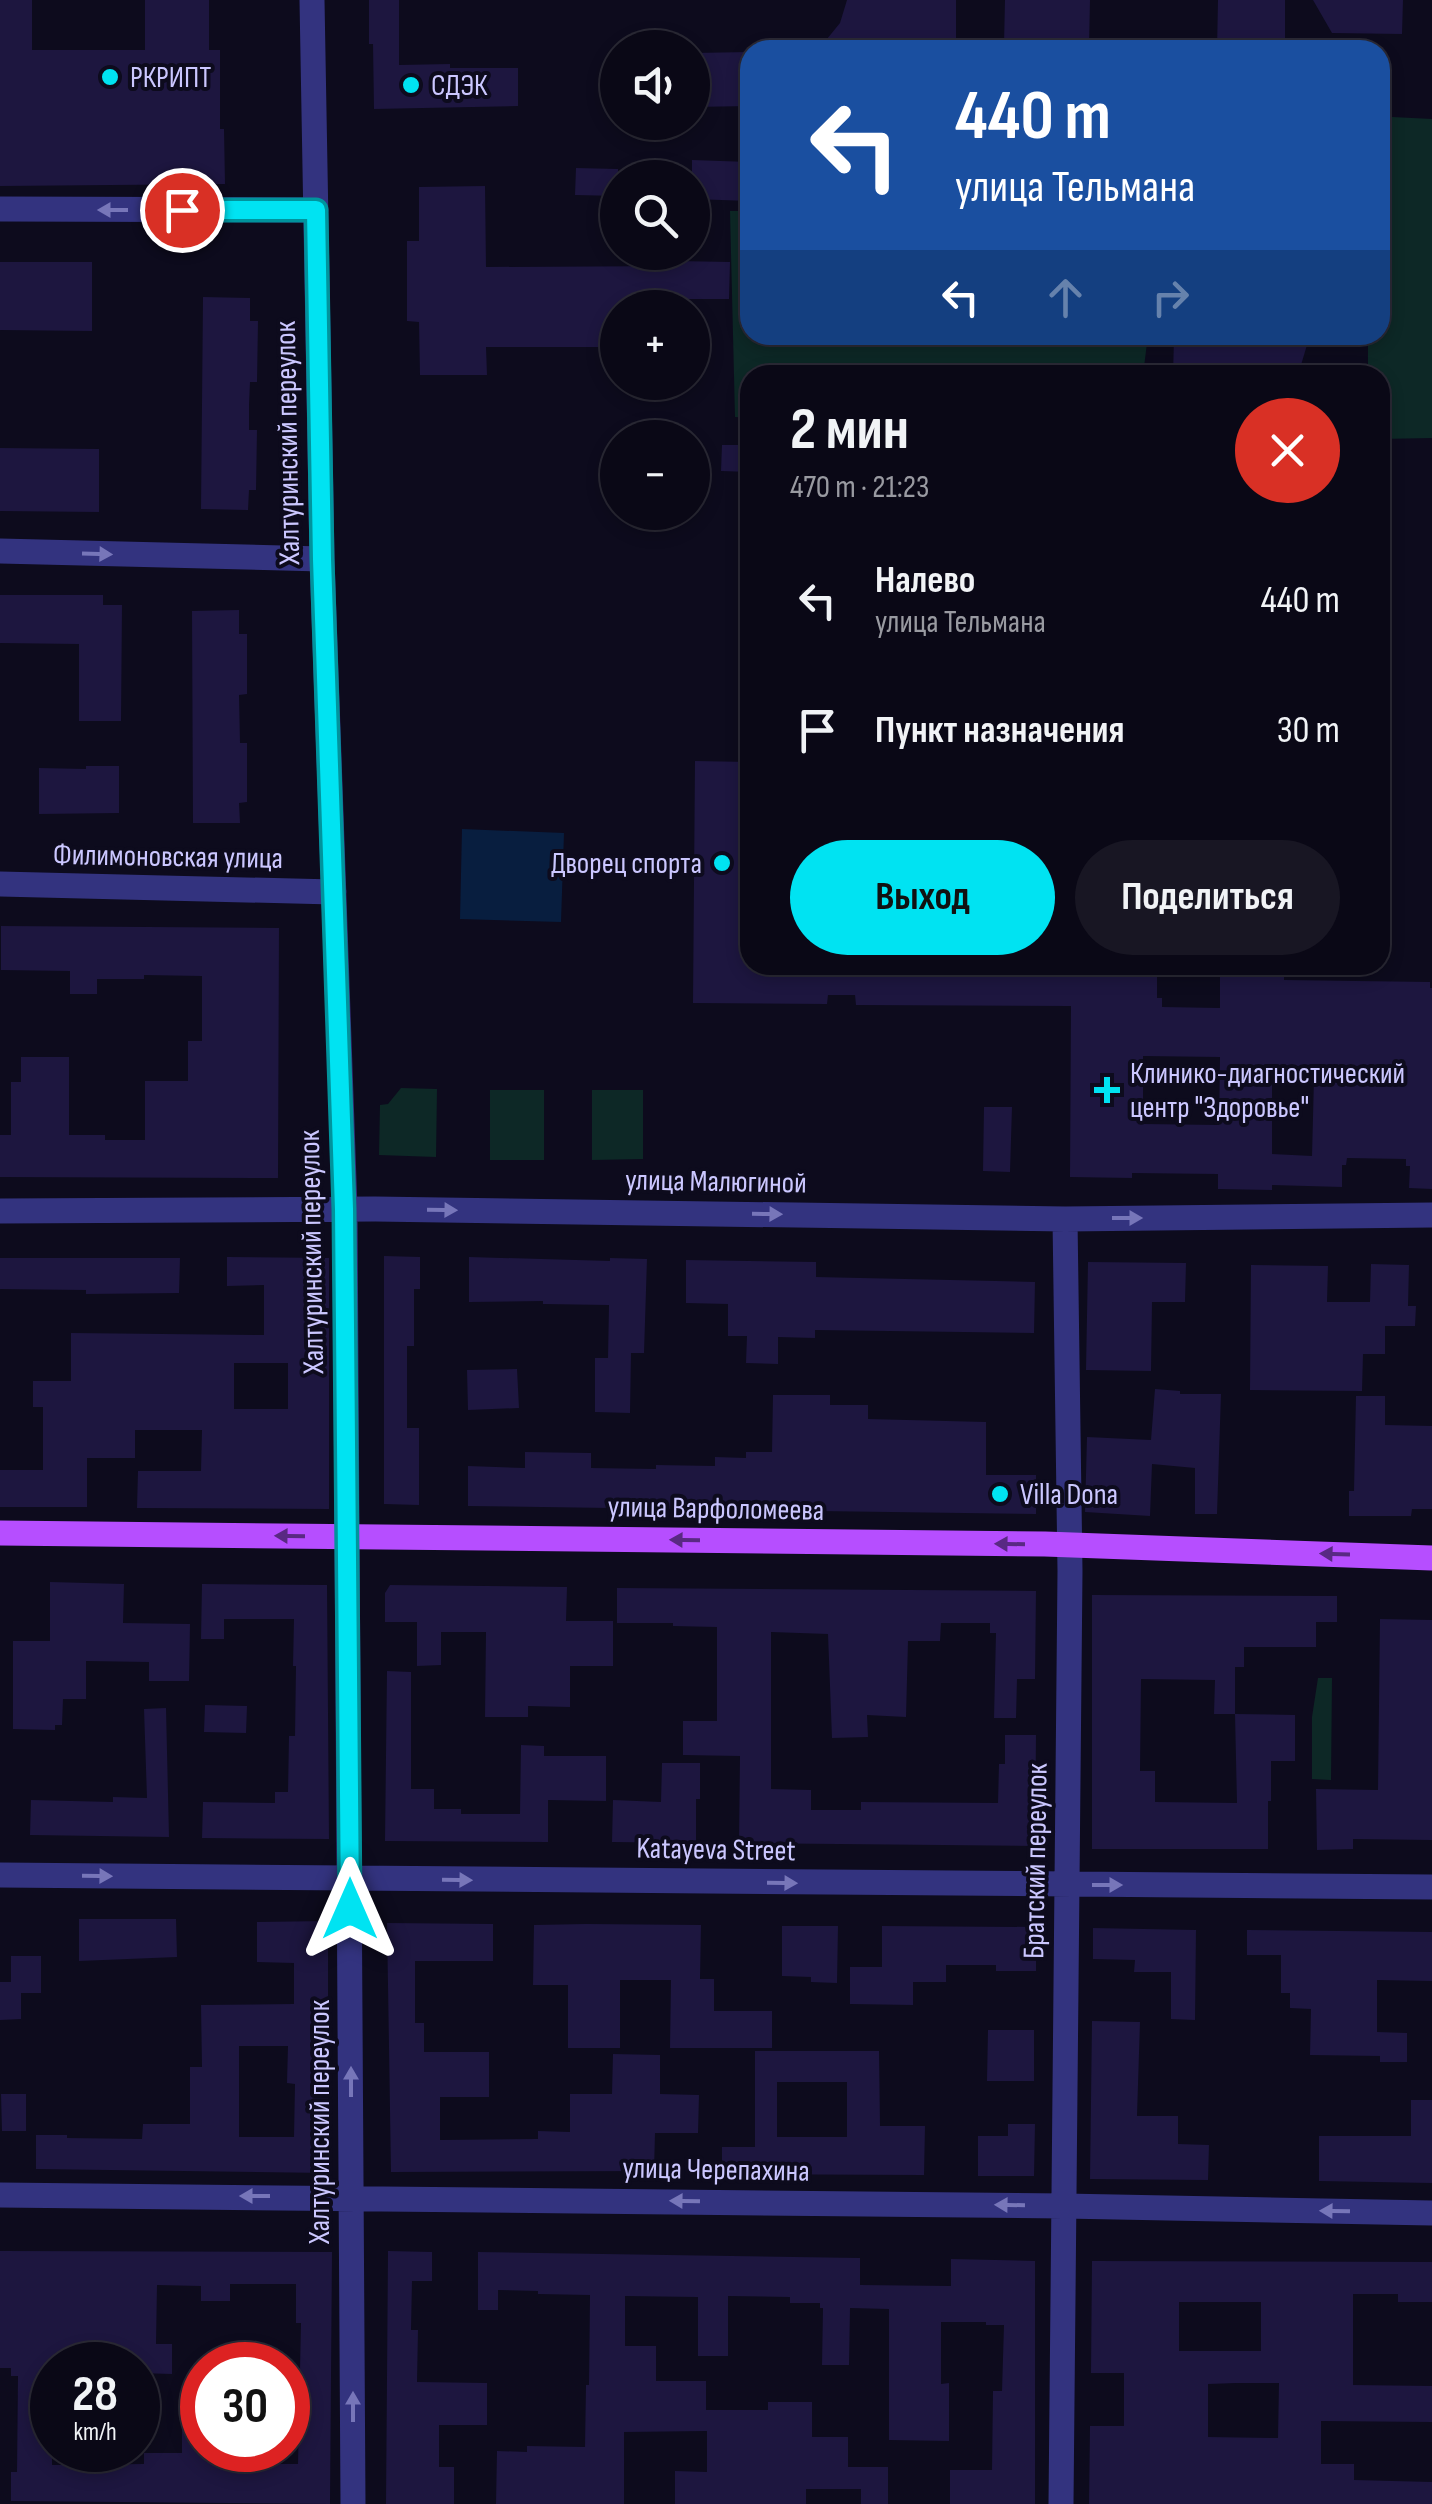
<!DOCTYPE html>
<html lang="ru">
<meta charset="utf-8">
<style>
:root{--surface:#0a0816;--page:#181623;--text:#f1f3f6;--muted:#999aa1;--line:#2a2935;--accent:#00e3f2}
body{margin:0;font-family:"Sofia Sans Condensed",sans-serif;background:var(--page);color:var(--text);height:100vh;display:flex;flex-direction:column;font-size:38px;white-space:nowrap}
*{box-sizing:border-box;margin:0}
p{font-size:32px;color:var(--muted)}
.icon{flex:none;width:55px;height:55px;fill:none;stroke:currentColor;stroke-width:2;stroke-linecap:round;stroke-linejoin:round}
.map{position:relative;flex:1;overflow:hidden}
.drawer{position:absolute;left:740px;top:365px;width:650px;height:610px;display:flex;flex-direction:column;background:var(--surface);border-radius:30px;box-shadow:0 5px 15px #0003,0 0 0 2px var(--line)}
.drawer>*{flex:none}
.top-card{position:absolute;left:740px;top:40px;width:650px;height:305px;border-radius:30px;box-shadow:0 5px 15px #0003,0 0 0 2px var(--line);background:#1a4fa0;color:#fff;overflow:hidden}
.controls{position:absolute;left:600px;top:30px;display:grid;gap:20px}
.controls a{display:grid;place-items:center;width:110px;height:110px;border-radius:50%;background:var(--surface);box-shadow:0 5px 15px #0003,0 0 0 2px var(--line);font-size:50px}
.speed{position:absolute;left:30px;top:2342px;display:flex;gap:20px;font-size:50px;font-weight:700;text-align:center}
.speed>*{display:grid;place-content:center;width:130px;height:130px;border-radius:50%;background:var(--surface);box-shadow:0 5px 15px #0003,0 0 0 2px var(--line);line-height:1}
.speed small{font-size:25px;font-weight:400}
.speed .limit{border:15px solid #d22;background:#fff;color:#111}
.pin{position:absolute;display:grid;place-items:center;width:85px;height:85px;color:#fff;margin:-42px;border:5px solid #fff;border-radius:50%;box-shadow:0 2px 10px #0007}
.me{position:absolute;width:110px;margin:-55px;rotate:0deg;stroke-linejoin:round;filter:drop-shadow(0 0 8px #0008)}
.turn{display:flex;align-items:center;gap:35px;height:210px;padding:0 50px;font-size:45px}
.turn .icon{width:130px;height:130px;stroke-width:2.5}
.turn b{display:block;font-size:70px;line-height:85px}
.lanes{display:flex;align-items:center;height:95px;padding:0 50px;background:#0003;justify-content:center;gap:50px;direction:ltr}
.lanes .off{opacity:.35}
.round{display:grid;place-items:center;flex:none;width:105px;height:105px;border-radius:52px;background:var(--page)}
.head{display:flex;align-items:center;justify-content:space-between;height:170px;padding:0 50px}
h1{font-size:60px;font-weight:700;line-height:75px}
.button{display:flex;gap:20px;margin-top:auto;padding:20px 50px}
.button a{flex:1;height:115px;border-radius:60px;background:var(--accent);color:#111;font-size:40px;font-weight:700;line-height:115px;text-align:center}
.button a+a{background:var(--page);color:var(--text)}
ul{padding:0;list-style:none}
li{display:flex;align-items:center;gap:30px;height:130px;padding:0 50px}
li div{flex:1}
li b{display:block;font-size:38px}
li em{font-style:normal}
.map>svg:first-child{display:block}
</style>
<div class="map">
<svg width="1432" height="2504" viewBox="0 0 1432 2504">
<rect width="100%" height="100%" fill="#0d0b1d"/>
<!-- green -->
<path fill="#0d2826" d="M1392 117 1432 119V438L1380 439V375H1368V335H1380V130Z
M730 211H750V335H1148L1143 375H750V418L735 417Z
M401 1088 437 1089 436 1157 379 1155 380 1105 388 1104Z
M490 1090H544V1160H490Z
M592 1090H643V1159L592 1160Z
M1318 1678H1332L1331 1780 1312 1779V1717Z"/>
<!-- water -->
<path fill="#081e3f" d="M462 829 564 833 561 922 460 919Z"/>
<!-- building -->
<path fill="#1d163f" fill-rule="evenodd" d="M0 0H32V50H145V0H209V50H220V129H224L225 184 0 186Z
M369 0H399V65L450 64V68H518V106L374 109 373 44H369Z
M847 0H956V50H920L884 41 876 50H818L840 23Z
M1005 0H1090L1089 46H1066V50L1017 49V44H1004Z
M1218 0H1285V50H1217Z
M1313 0H1403L1402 34 1332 33Z
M750 52V106L692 107V53Z
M692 160 750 162V201L692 199Z
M576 168 618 169V196L575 195Z
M485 186 486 267 677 266V261L730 262 729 299H652V308H618V347H486L487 375H420L419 322 407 321V241H419V187Z
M0 262H92V331L0 330Z
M203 297 250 298V321H258L257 382H250L249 405V430H257L256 490H249L248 510 201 509Z
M1233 335H1310L1298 375H1173L1174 338 1233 340Z
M722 445H750V472L721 471Z
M0 448 99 449V512L0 511Z
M0 595H103V605H122L121 721H79V644L0 643Z
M239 610V634H247V694L239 695 240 743H247V802L239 803 240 823H193L192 611Z
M695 761 750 762V965H1157V998H1162V1007L1220 1008V968H1273V973H1284V980L1430 982V988H1432V1189L1409 1188 1410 1166H1406V1159L1347 1158 1346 1165H1342V1187L1272 1185V1190L1218 1189V1174L1132 1173V1178L1070 1177 1071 1006 856 1005 855 995H828L827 1004 693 1003ZM1143 1056 1220 1057 1219 1125 1143 1124ZM1272 1077 1314 1078 1312 1156 1272 1154Z
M86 766H119V813L39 814V768L86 769Z
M1 926 279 928 278 1178 0 1177V1135H11V1082H21V1057H69V1135H105V1140H145V1081H188V1041H202V976L144 975V979H97V994H70V971L1 970Z
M984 1107H1012L1010 1172 983 1171Z
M384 1256 420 1257V1289H414V1346H407V1428H419V1505L384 1504Z
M227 1257 329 1258V1509L137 1508 138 1471H201L202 1430H135V1458H87V1507H0V1470H43V1407H33V1381H71V1333L264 1335V1285L227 1286ZM234 1363H288V1409H234Z
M469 1257 610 1261V1258L647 1259 644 1353H631L630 1413 595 1412V1358H608L609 1305 543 1304V1301L469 1302Z
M0 1258H180L179 1293 86 1294V1290L0 1289Z
M686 1260 816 1262V1277L1035 1282 1034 1333 815 1330V1338L778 1337V1364L746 1363 747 1336H728V1304L686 1303Z
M1088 1262 1186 1263 1185 1302H1152L1151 1371 1086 1370Z
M1371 1264 1409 1265 1408 1306H1416L1415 1326H1385V1354H1363L1362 1391 1250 1390 1251 1265 1328 1266 1327 1302H1370Z
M517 1369 519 1408 468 1410 467 1370Z
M1155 1389 1180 1391V1394H1221L1217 1514H1195V1468L1152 1464 1150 1516 1085 1512 1087 1437 1151 1440Z
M773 1395H830V1405H868V1419L986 1422V1475H1036V1514L468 1506V1466L525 1468V1452L591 1453V1468L656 1469V1465L715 1466V1457L746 1458V1452H772Z
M1356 1396H1385V1425L1432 1426V1509H1412L1411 1516H1349V1491H1354Z
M50 1582 124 1584 123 1623 190 1624 189 1681H149V1662L86 1661V1699H63L62 1725H55V1730L13 1729V1641H50Z
M202 1584 327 1585 329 1839 202 1838 203 1802 275 1803V1792H288L289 1736H295L296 1666H293L294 1619H224V1639H201Z
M390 1585 567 1587 566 1621H613V1666H570V1707L528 1706V1717H485L486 1632H441V1665L417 1666V1622H385V1593Z
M617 1588 1036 1591 1035 1679H1017L1016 1718H994L996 1633H990V1623H941L940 1641H908L906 1717 867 1715 868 1737 832 1738 828 1634 771 1632V1789L811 1790V1810H861V1802L998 1803 999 1764H1005V1735H1036L1035 1846 739 1843 740 1756 683 1755V1721H717V1627L673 1626V1623H617Z
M1092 1595 1337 1596V1622H1316V1647H1244V1667H1235V1714H1214L1215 1680 1141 1679 1140 1771H1155V1802L1237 1803 1235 1714 1295 1715V1761H1271V1801H1268V1849H1092Z
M1380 1619 1432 1620V1840L1353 1839V1849L1317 1850 1316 1789 1378 1790Z
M387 1671 411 1672V1789H434V1809H461V1814H520L521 1745 544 1746V1756H606V1801L548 1800V1842L385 1841Z
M205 1705 247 1706 246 1733 204 1732Z
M166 1708 169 1837 30 1835 31 1800 113 1802V1797L147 1798 144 1709Z
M662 1763H700V1799H696V1843L612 1842 613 1800 661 1802Z
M79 1919H176L177 1957 79 1961Z
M328 1921V2173L36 2169V2135H67V2138L142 2139 143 2124H190V2067H202L201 2005 294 2004V1963L257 1962V1922ZM239 2046H288L287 2083 295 2084 294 2137H239Z
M387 1923 493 1924V1961H415V2023H424V2052H489V2097H440V2140L538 2139V2131L570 2132V2094H612L613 2054 660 2055V2094L699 2095 698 2133H655L654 2171 391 2172Z
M586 1924 701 1925 700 1979H714V2011H772V2048H670L671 1980H620V2048H568V1985H533L534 1925Z
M782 1926H838L837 1983 811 1982V1977L782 1976Z
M882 1926 1036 1927V1971H996V1965H946V1982H913V2005L850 2004V1967H882Z
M1093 1928 1196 1930 1195 2020 1171 2019V1972H1134L1135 1960 1093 1959Z
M1247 1930 1432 1932V1981L1377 1980V2032L1407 2033V2062H1380V2056L1310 2055 1311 2009 1290 2008V1993H1281V1955H1247Z
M11 1956H41V1993H21V2019L0 2020V1982H11Z
M1092 2021 1140 2022 1137 2116H1178V2144L1209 2145 1208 2180 1090 2179Z
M988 2030H1034V2081H987Z
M755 2051H879L880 2126H925L924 2175 722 2174V2147H755ZM777 2082H847V2137H777Z
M1 2094H26V2131H2Z
M1411 2100H1432V2183L1319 2181V2136H1411Z
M1008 2124H1035L1034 2176H978V2136H1008Z
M0 2251 332 2252 330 2504 11 2501V2472H17L18 2376H11V2368H0ZM230 2284H296V2323H301L298 2464H242V2457H209V2450H202V2408H182V2453H144V2464L52 2465V2365H138V2373L172 2374V2344H156L157 2285 201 2286V2301H230Z
M388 2251 432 2252V2281H412L411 2330H418L417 2382 487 2383V2425H439V2467H454V2504H386Z
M478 2252 860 2258V2285L951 2286V2259L1035 2261V2504H950V2470H992L993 2391H1002L1004 2325H986V2322H941V2384L949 2383V2441L889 2440V2309L850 2308 849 2365H822L823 2308H820V2303H790V2297L728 2296V2356H698V2297L625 2296V2346H656V2381H706V2410H768V2402H812V2437H848V2467H888V2504H861V2489H806V2504H675V2471L707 2472V2431L624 2432V2504H496L497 2451 527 2452V2446L585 2447 586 2385H589L590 2295 538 2294V2291L498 2290V2310H478Z
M1092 2261 1432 2262V2302H1398V2294H1353V2385L1432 2386V2422L1321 2421V2464H1354V2480L1432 2482V2504H1089L1090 2426H1124V2373H1091ZM1179 2302H1261V2351H1179ZM1236 2383H1279L1278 2438 1208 2437V2384Z"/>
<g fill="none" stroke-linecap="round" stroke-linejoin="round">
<!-- minor -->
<path stroke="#33337f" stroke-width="25" d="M312 0 322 559 345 1209 353 2504
M0 209 316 210
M0 551 322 559
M0 884 334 892
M0 1211 375 1209 1065 1219 1432 1215
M0 1875 1432 1887
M0 2195 1064 2206 1432 2213
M1061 2504 1070 1571 1065 1219"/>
<!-- major -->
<path stroke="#b64eff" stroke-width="25" d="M0 1533 1045 1544 1432 1558"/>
</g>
<!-- one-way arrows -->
<defs><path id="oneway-solid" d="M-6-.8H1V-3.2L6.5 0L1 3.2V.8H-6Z" transform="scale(2.5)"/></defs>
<g fill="#7776b9">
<use href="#oneway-solid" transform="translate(113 210) rotate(-180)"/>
<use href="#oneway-solid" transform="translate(97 554) rotate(2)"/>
<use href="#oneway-solid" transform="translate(442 1210) rotate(1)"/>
<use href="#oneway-solid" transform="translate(767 1214) rotate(1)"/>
<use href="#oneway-solid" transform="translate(1127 1218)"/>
<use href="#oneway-solid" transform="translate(97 1876) rotate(1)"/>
<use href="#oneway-solid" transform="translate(457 1880) rotate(1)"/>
<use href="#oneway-solid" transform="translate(782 1883) rotate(1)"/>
<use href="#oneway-solid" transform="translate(1107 1885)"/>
<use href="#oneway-solid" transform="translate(351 2082) rotate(-90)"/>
<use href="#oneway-solid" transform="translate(255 2196) rotate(-180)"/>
<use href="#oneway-solid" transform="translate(685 2201) rotate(-179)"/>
<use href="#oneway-solid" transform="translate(1010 2205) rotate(-179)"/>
<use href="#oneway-solid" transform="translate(1335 2211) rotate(-179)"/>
<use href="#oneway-solid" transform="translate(353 2407) rotate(-90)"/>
</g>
<g fill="#592983">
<use href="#oneway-solid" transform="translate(290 1536) rotate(-179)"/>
<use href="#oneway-solid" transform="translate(685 1540) rotate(-179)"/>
<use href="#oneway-solid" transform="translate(1010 1544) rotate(-179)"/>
<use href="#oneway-solid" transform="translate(1335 1554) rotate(-178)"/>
</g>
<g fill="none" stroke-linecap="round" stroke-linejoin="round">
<!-- route casing -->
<g stroke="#00949d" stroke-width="25">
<path id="route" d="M182 210H316L322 559 344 1209 350 1909"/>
</g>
<!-- route -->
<use href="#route" stroke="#00e3f2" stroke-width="18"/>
</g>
<!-- markers -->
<g fill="#00e3f2" stroke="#0d0b1d" stroke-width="4">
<circle cx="110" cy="77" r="10"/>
<circle cx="411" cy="85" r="10"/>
<circle cx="722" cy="863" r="10"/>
<path d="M1102 1075h10v10h10v10h-10v10h-10v-10h-10v-10h10z"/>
<circle cx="1000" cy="1494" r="10"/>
</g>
<g text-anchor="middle" stroke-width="8" stroke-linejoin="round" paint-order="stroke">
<!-- poi labels -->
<g font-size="30" fill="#cbc7ff" stroke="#0d0b1d" text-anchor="start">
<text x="130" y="87">РКРИПТ</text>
<text x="431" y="95">СДЭК</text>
<text x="702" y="873" text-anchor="end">Дворец спорта</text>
<text x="1130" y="1083">Клинико-диагностический<tspan x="1130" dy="34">центр "Здоровье"</tspan></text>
<text x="1020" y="1504">Villa Dona</text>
</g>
<!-- street labels -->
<g font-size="30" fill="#cbc7ff" stroke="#0d0b1d">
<text transform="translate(287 443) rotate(-91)" y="10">Халтуринский переулок</text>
<text transform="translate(168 856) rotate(1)" y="10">Филимоновская улица</text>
<text transform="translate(716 1181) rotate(1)" y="10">улица Малюгиной</text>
<text transform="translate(311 1252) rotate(-91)" y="10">Халтуринский переулок</text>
<text transform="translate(716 1508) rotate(1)" y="10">улица Варфоломеева</text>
<text transform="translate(716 1849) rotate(1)" y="10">Katayeva Street</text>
<text transform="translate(1035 1861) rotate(-89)" y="10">Братский переулок</text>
<text transform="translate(319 2122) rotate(-90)" y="10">Халтуринский переулок</text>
<text transform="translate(716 2169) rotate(1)" y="10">улица Черепахина</text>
</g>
</g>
</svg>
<div class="controls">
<a><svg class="icon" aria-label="sound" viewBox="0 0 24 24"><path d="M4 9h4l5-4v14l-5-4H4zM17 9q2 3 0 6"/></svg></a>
<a><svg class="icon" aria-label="search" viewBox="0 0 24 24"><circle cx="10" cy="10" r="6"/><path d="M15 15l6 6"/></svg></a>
<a>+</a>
<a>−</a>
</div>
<div class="speed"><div>28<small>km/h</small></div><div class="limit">30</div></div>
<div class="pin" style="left:182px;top:210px;background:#d93025"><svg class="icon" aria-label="arrive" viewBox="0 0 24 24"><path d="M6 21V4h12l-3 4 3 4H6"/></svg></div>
<svg class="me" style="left:350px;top:1909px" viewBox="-20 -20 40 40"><path d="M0-17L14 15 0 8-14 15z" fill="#00e3f2" stroke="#fff" stroke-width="4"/></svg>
<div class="top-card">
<div class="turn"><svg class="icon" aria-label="left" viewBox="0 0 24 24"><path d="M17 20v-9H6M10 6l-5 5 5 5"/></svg><div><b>440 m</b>улица Тельмана</div></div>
<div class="lanes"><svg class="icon" aria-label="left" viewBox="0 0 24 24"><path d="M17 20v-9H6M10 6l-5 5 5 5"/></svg><svg class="icon off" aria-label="ahead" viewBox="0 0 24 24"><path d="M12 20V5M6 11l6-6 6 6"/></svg><svg class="icon off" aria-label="right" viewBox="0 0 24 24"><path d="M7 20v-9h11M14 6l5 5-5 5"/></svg></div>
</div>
<section class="drawer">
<div class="head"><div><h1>2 мин</h1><p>470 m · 21:23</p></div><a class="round" style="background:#d93025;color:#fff"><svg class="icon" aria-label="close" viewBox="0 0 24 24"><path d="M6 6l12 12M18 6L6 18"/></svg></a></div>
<ul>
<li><svg class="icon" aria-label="left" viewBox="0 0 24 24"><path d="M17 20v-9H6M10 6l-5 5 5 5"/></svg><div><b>Налево</b><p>улица Тельмана</p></div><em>440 m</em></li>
<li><svg class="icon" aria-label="arrive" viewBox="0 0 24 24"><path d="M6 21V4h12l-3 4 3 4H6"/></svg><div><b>Пункт назначения</b></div><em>30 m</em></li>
</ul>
<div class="button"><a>Выход</a><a>Поделиться</a></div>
</section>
</div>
